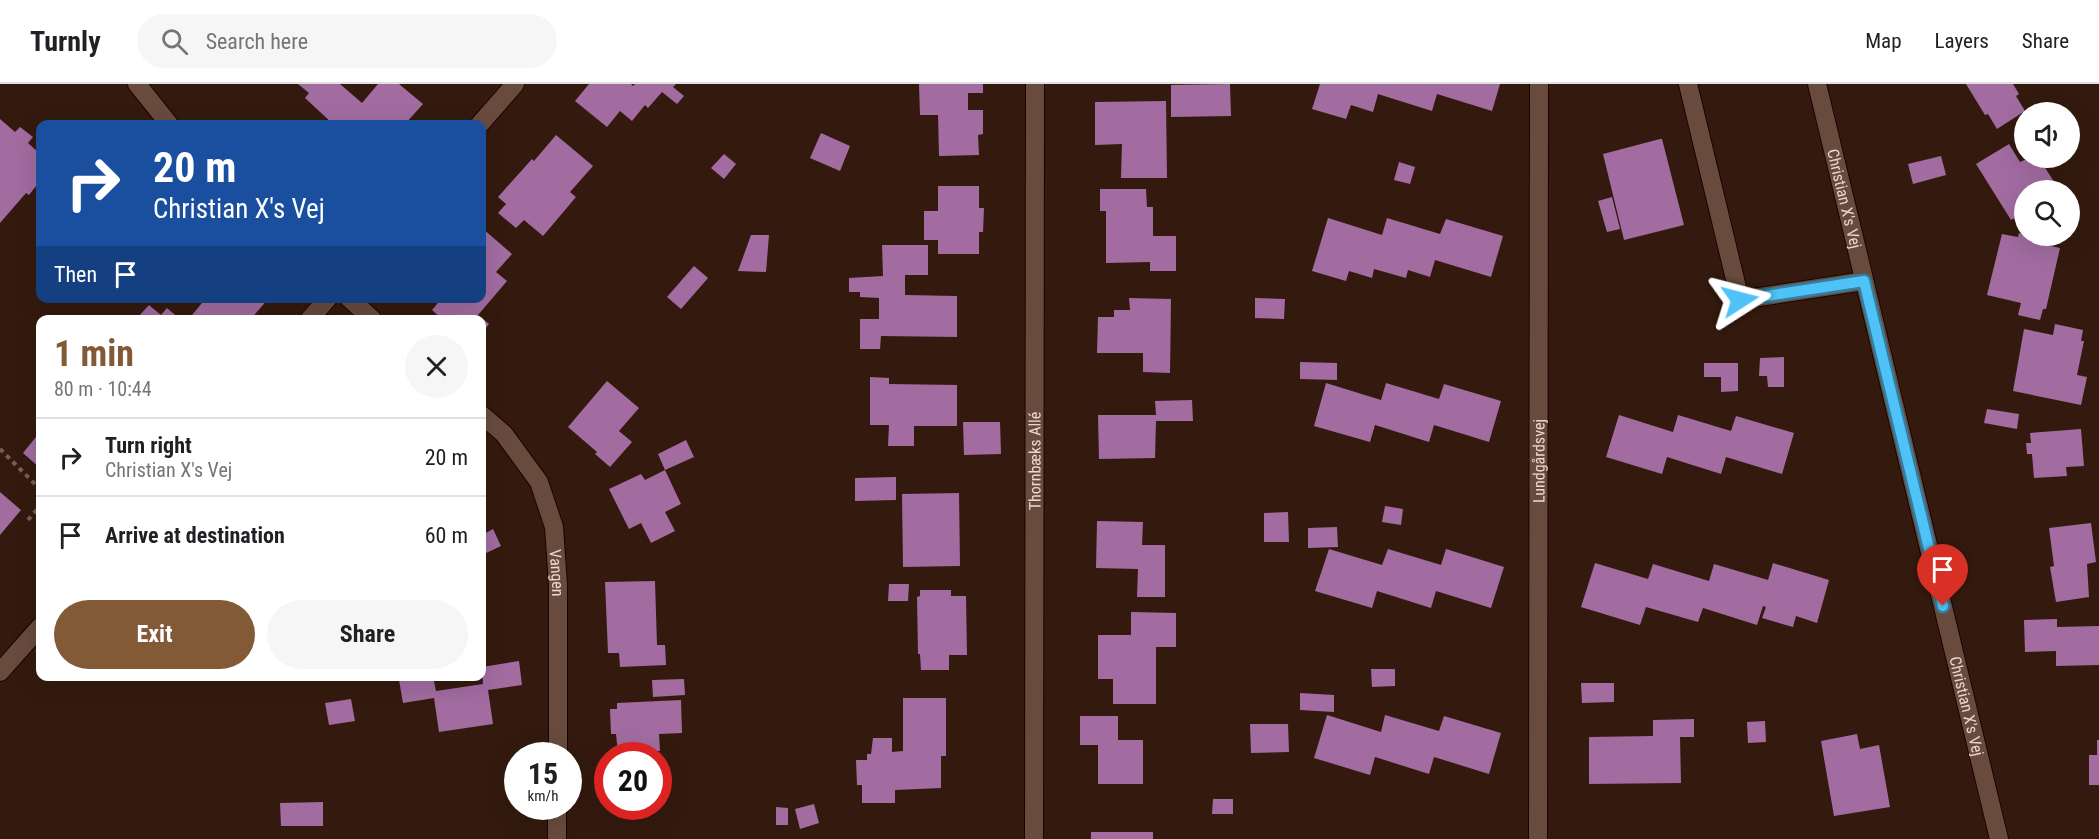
<!DOCTYPE html>
<meta charset="utf-8">
<style>
:root{--surface:#fff;--page:#f6f6f6;--text:#202124;--muted:#757577;--line:#e0e0e0;--accent:#825a36}
body{margin:0;font-family:"Roboto Condensed",sans-serif;background:var(--page);color:var(--text);height:100vh;display:flex;flex-direction:column;font-size:22px;white-space:nowrap}
*{box-sizing:border-box;margin:0}
p{font-size:20px;color:var(--muted)}
.icon{flex:none;width:33px;height:33px;fill:none;stroke:currentColor;stroke-width:2;stroke-linecap:round;stroke-linejoin:round}
.map{position:relative;flex:1;overflow:hidden}
.sheet{position:absolute;left:36px;top:231px;width:450px;height:366px;display:flex;flex-direction:column;background:var(--surface);border-radius:12px;box-shadow:0 6px 24px #0002}
.sheet>*{flex:none}
.guide{position:absolute;left:36px;top:36px;width:450px;height:183px;border-radius:12px;box-shadow:0 6px 24px #0002;background:#1a4fa0;color:#fff;overflow:hidden}
.buttons{position:absolute;left:2014px;top:18px;display:grid;gap:12px}
.buttons a{display:grid;place-items:center;width:66px;height:66px;border-radius:50%;background:var(--surface);box-shadow:0 6px 24px #0002;font-size:30px}
.speed{position:absolute;left:504px;top:658px;display:flex;gap:12px;font-size:30px;font-weight:700;text-align:center}
.speed>*{display:grid;place-content:center;width:78px;height:78px;border-radius:50%;background:var(--surface);box-shadow:0 6px 24px #0002;line-height:1}
.speed small{font-size:15px;font-weight:400}
.speed .limit{border:9px solid #d22;background:#fff;color:#111}
.pin{position:absolute;display:grid;place-items:center;width:51px;height:51px;color:#fff;margin:-62px -26px;border-radius:50% 50% 50% 0;rotate:-45deg;box-shadow:0 0 6px #0007}
.pin .icon{rotate:45deg}
.me{position:absolute;width:66px;margin:-33px;rotate:81deg;stroke-linejoin:round;filter:drop-shadow(0 0 4px #0008)}
.turn{display:flex;align-items:center;gap:21px;height:126px;padding:0 18px;font-size:27px}
.turn .icon{width:78px;height:78px;stroke-width:2.5}
.turn b{display:block;font-size:42px;line-height:51px}
.then{display:flex;align-items:center;height:57px;padding:0 18px;background:#0003;gap:12px;font-size:22px}
.round{display:grid;place-items:center;flex:none;width:63px;height:63px;border-radius:32px;background:var(--page)}
.overview{display:flex;align-items:center;justify-content:space-between;height:102px;padding:0 18px}
h1{font-size:36px;font-weight:700;line-height:45px;color:var(--accent)}
.button{display:flex;gap:12px;margin-top:auto;padding:12px 18px}
.button a{flex:1;height:69px;border-radius:36px;background:var(--accent);color:#fff;font-size:24px;font-weight:700;line-height:69px;text-align:center}
.button a+a{background:var(--page);color:var(--text)}
ul{padding:0;list-style:none}
li{display:flex;align-items:center;gap:18px;height:78px;padding:0 18px;border-top:2px solid var(--line)}
li div{flex:1}
li b{display:block;font-size:22px}
li em{font-style:normal}
header{display:flex;align-items:center;gap:36px;box-sizing:border-box;height:84px;padding:0 30px;background:var(--surface);border-bottom:2px solid var(--line)}
header strong{font-size:28px}
nav{display:flex;gap:33px;margin-inline-start:auto;font-size:21px}
.search{width:420px;height:54px;background:var(--page);display:flex;align-items:center;gap:15px;box-sizing:border-box;padding:0 21px;border-radius:33px;color:var(--muted);font-size:22px}
.map>svg:first-child{display:block}
</style>
<header>
<strong>Turnly</strong>
<div class="search"><svg class="icon" aria-label="search" viewBox="0 0 24 24"><circle cx="10" cy="10" r="6"/><path d="M15 15l6 6"/></svg>Search here</div>
<nav><a>Map</a><a>Layers</a><a>Share</a></nav>
</header>
<div class="map">
<svg width="2099" height="755" viewBox="0 0 2099 755">
<rect width="100%" height="100%" fill="#341a0e"/>
<!-- building -->
<path fill="#a26ca1" d="M298 0H340L362 19 378 0H399L423 20 405 40H333L305 14 309 9Z
M589 0H631L633 2 635 0H676L673 3 684 12 677 20 662 8 648 24 645 21 632 37 620 27 607 43 575 17Z
M919 0H983V9H968V26H983V50L978 51 979 71 939 72 938 31H920Z
M1230 0 1231 32 1171 33V1Z
M1320 0H1500L1492 27 1437 10 1432 27 1378 10 1373 28 1351 21 1346 35 1312 25Z
M1966 0H2013L2019 10 2016 12 2025 27 1997 45 1988 30 1985 31Z
M1166 17 1167 94H1121L1122 60 1095 61V18Z
M0 35 15 48 20 43 33 53 28 59 40 70V97L29 111 26 109 0 139Z
M821 49 850 62 840 87 810 74Z
M556 51 593 82 570 108 576 113 543 152 524 136 516 144 498 129 506 120 498 113 532 75 534 77Z
M1660 55H1662L1684 141 1624 156 1603 70Z
M2009 60 2020 78 2029 74H2039L2056 101 2046 106H2025V128L2011 136 1976 80Z
M724 70 736 80 724 95 711 84Z
M1941 72 1946 91 1913 100 1908 80Z
M1399 78 1415 83 1410 100 1394 96Z
M938 102H979V124H984L983 148H979V170H938V156H924V127H938Z
M1100 105H1146L1147 123H1153V152H1176V187H1150V178L1106 179V127H1100Z
M1612 113 1620 145 1607 148 1598 117Z
M1328 134 1382 151 1387 134 1440 150 1446 135 1503 152 1491 193 1435 176 1430 193 1408 186 1406 194 1374 185 1372 194 1349 187 1346 197 1312 187Z
M482 144 512 170 496 188 507 197 478 231 489 240 482 249V236H443L432 226 442 214H482Z
M2019 149 2031 152 2029 157 2060 164 2046 225H2043L2040 236 2018 231 2021 219 1987 211 2002 150 2018 153Z
M751 151H769L766 188 738 187Z
M882 161H928V191H905V211L957 212V253L881 252 880 265H860V235H879V214L860 213V208H849V194L883 192Z
M694 182 708 194 681 225 667 213Z
M206 214H269L250 236H188Z
M1129 214 1171 215 1170 289 1143 288V269H1097L1098 233H1114V226H1130Z
M1255 214 1285 215 1284 235 1255 234Z
M149 221 161 231 167 224 181 236H139L137 234Z
M2055 240 2083 246 2081 257H2084L2077 291 2087 293 2081 321 2013 307 2024 245 2053 251Z
M1784 273V303H1768L1767 292H1759L1760 274Z
M1300 278 1337 279V296L1300 295Z
M1704 279H1738V307L1721 308V293H1704Z
M870 293 889 294V300L957 301V342H914V362H888L889 341H870Z
M607 297 639 324 619 347 632 358 610 383 595 370 597 368 568 343Z
M1326 299 1381 316 1386 299 1439 315 1444 300 1501 317 1489 358 1434 341 1429 358 1375 341 1370 358 1314 342Z
M1192 316 1193 337H1156L1155 374 1099 375 1098 331H1156L1155 317Z
M1987 325 2019 330 2017 345 1984 339Z
M1619 331 1673 348 1678 331 1731 347 1736 332 1794 349 1782 390 1726 373 1721 390 1667 373 1662 390 1606 373Z
M963 338H1000L1001 370 964 371Z
M2081 345 2084 382 2066 383 2067 392 2034 394 2032 370H2027L2026 359H2031L2030 349Z
M40 348V384L23 369Z
M686 356 694 373 665 386 658 370Z
M665 386 681 420 665 428 675 447 651 459 641 439 629 445 609 405 641 390 645 396Z
M896 393V416L855 417V394Z
M0 408 21 426 0 451Z
M959 409 960 482 903 483 902 410Z
M1385 422 1403 425 1401 441 1382 438Z
M1288 428 1289 458H1264V429Z
M1097 437 1143 438 1142 461H1165V513H1137L1138 485 1096 484Z
M2091 439 2096 478 2087 480 2089 513 2056 518 2050 483 2054 482 2049 444Z
M1337 443 1338 463 1308 464V444Z
M493 445 501 462 482 471V451Z
M1329 465 1382 481 1388 465 1441 481 1446 465 1504 483 1491 524 1436 507 1431 524 1377 507 1372 524 1315 507Z
M1595 479 1648 495 1653 480 1709 497 1714 480 1768 496 1773 479 1829 496 1817 539 1796 532 1793 543 1762 534 1766 523 1763 522 1757 541 1703 524 1698 538 1646 523 1640 541 1581 523Z
M655 497 657 561H665L666 581 620 583 619 569H608L605 498Z
M889 500H909L908 517H888Z
M920 506H951V512H966L967 571H949V586H921L920 570H918L917 513 920 512Z
M1131 528 1176 529V563H1156V620H1113V595H1098V551H1131Z
M2057 535V543L2099 542V581L2056 582V567L2025 568 2024 536Z
M519 577 522 601 488 606 493 640 439 648 434 614 403 619 399 596 433 592 436 607 483 600 482 583Z
M1371 585H1395V602L1372 603Z
M684 595 685 611 653 613 652 596Z
M1581 599H1614V618L1582 619Z
M1300 609 1334 611V628L1300 626Z
M903 614H946V672H941V704L895 706V719H862V701H857L856 676H867V670H871L873 654H892V668L903 667Z
M351 615 355 637 329 641 325 619Z
M681 616 682 649 659 650 660 667 618 669 616 650H611L610 625H617V619Z
M1327 631 1381 648 1385 631 1439 647 1444 632 1501 649 1489 690 1434 673 1429 690 1375 673 1370 691 1314 674Z
M1080 632H1118V656H1143V700H1098V661H1080Z
M1694 635V653H1680L1681 699 1589 700V653L1653 652V636Z
M1765 637 1766 658 1748 659 1747 638Z
M1250 640H1288L1289 668 1251 669Z
M1857 650 1860 665 1879 661 1890 723 1834 732 1821 657Z
M2097 656H2099V701H2089V671H2097Z
M1213 715H1233V730H1212Z
M323 718V742H281L280 719Z
M814 720 819 739 800 745 795 725Z
M776 723 788 724V741H776Z
M1091 748H1153V755H1091Z"/>
<g fill="none" stroke-linecap="round" stroke-linejoin="round">
<!-- minor casing -->
<g stroke="#1a0400" stroke-width="20">
<g id="minor">
<path d="M137 0 169 40"/>
<path d="M1688 0 1740 216 1864 197"/>
<path id="s1" d="M1817 0 1999 755"/>
<path d="M480 40 515 0"/>
<path d="M349 214 373 236"/>
<path d="M309 236 328 214"/>
<path id="s2" d="M482 331 504 350 539 398 554 443 558 501V672"/>
<path d="M0 588 40 543"/>
<path d="M557 755V723"/>
<path id="s3" d="M1034 755 1035 0"/>
<path id="s4" d="M1538 755 1539 0"/>
</g>
</g>
<!-- path -->
<path stroke="#765f55" stroke-width="4" stroke-dasharray="4.5 4.5" stroke-linecap="butt" d="M0 365 40 405
M28 436 40 422"/>
<!-- minor -->
<use href="#minor" stroke="#694b3e" stroke-width="18"/>
</g>
<g fill="none" stroke-linecap="round" stroke-linejoin="round">
<!-- route casing -->
<g stroke="#337fa1" stroke-width="15">
<path id="route" d="M1740 216 1864 197 1943 522"/>
</g>
<!-- route -->
<use href="#route" stroke="#4fc3f7" stroke-width="10"/>
</g>
<g text-anchor="middle" stroke-width="6" stroke-linejoin="round" paint-order="stroke">
<!-- street labels -->
<g font-size="16" fill="#ead8d0" stroke="#291006">
<text dy="6" stroke="none"><textPath href="#s1" startOffset="118">Christian X's Vej</textPath></text>
<text dy="6" stroke="none"><textPath href="#s3" startOffset="378">Thornbæks Allé</textPath></text>
<text dy="6" stroke="none"><textPath href="#s4" startOffset="378">Lundgårdsvej</textPath></text>
<text dy="6" stroke="none"><textPath href="#s2" startOffset="182">Vangen</textPath></text>
<text dy="6" stroke="none"><textPath href="#s1" startOffset="640">Christian X's Vej</textPath></text>
</g>
</g>
</svg>
<div class="buttons">
<a><svg class="icon" aria-label="sound" viewBox="0 0 24 24"><path d="M4 9h4l5-4v14l-5-4H4zM17 9q2 3 0 6"/></svg></a>
<a><svg class="icon" aria-label="search" viewBox="0 0 24 24"><circle cx="10" cy="10" r="6"/><path d="M15 15l6 6"/></svg></a>
</div>
<div class="speed"><div>15<small>km/h</small></div><div class="limit">20</div></div>
<div class="pin" style="left:1943px;top:522px;background:#d93025"><svg class="icon" aria-label="arrive" viewBox="0 0 24 24"><path d="M6 21V4h12l-3 4 3 4H6"/></svg></div>
<svg class="me" style="left:1740px;top:216px" viewBox="-20 -20 40 40"><path d="M0-17L14 15 0 8-14 15z" fill="#4fc3f7" stroke="#fff" stroke-width="4"/></svg>
<div class="guide">
<div class="turn"><svg class="icon" aria-label="right" viewBox="0 0 24 24"><path d="M7 20v-9h11M14 6l5 5-5 5"/></svg><div><b>20 m</b>Christian X's Vej</div></div>
<div class="then">Then<svg class="icon" aria-label="arrive" viewBox="0 0 24 24"><path d="M6 21V4h12l-3 4 3 4H6"/></svg></div>
</div>
<section class="sheet">
<div class="overview"><div><h1>1 min</h1><p>80 m · 10:44</p></div><a class="round"><svg class="icon" aria-label="close" viewBox="0 0 24 24"><path d="M6 6l12 12M18 6L6 18"/></svg></a></div>
<ul>
<li><svg class="icon" aria-label="right" viewBox="0 0 24 24"><path d="M7 20v-9h11M14 6l5 5-5 5"/></svg><div><b>Turn right</b><p>Christian X's Vej</p></div><em>20 m</em></li>
<li><svg class="icon" aria-label="arrive" viewBox="0 0 24 24"><path d="M6 21V4h12l-3 4 3 4H6"/></svg><div><b>Arrive at destination</b></div><em>60 m</em></li>
</ul>
<div class="button"><a>Exit</a><a>Share</a></div>
</section>
</div>
